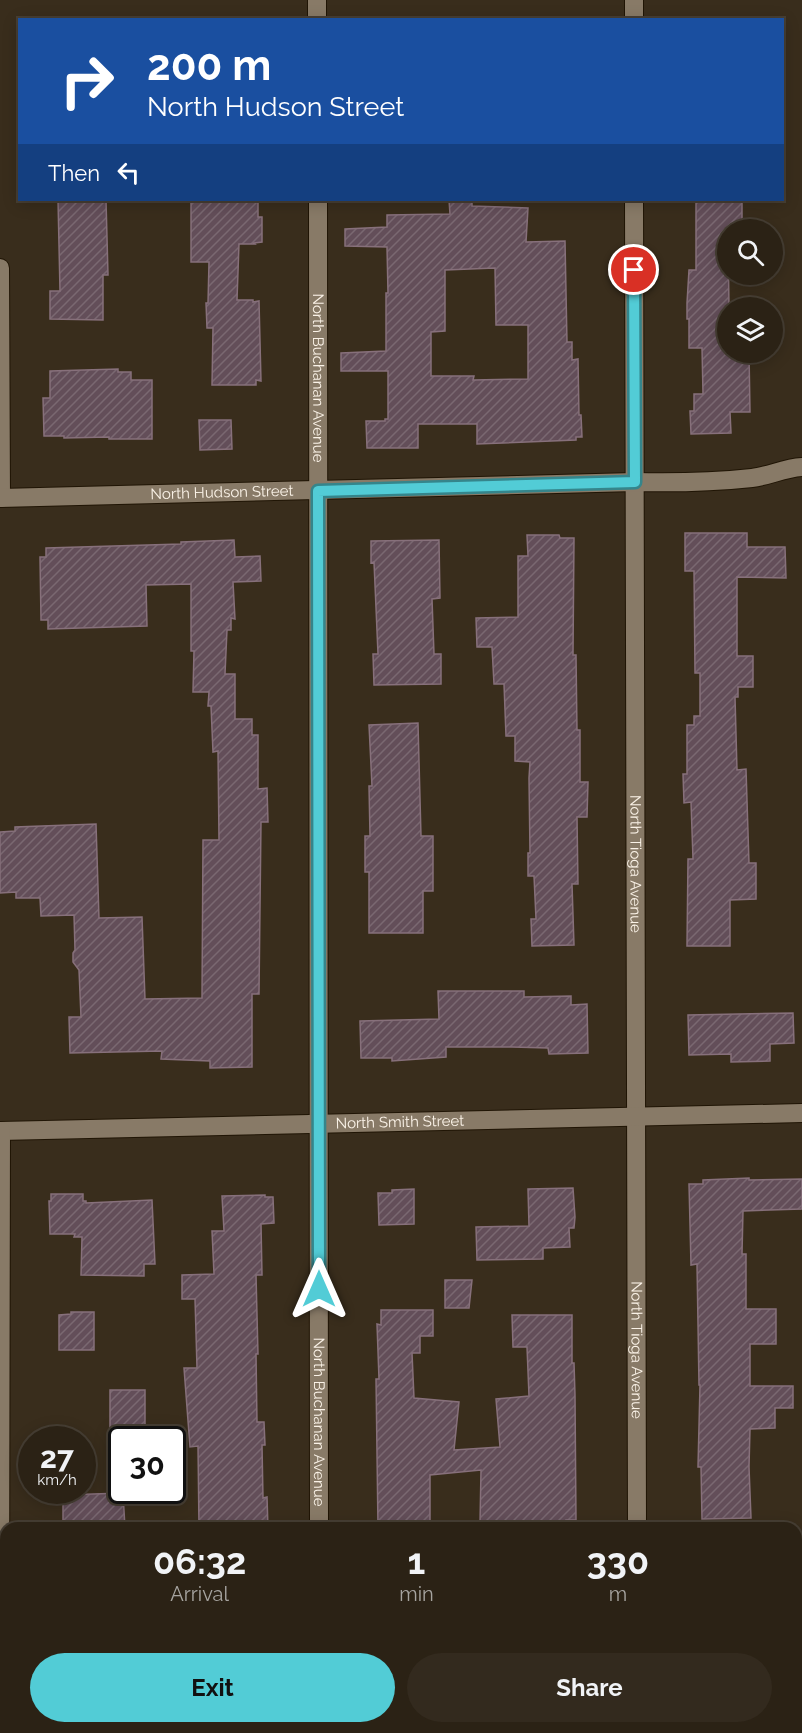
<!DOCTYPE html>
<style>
:root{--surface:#2b2215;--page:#332a1e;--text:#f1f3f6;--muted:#a6a4a0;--line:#473f34;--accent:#52ccd6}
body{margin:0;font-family:Raleway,sans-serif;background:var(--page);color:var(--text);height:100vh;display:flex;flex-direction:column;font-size:22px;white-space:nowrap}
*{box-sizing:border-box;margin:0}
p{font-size:20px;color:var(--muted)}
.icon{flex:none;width:33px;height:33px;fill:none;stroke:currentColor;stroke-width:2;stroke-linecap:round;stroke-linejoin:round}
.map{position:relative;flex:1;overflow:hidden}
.details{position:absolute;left:0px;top:1522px;width:802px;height:212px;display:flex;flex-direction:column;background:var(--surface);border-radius:18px 18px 0 0;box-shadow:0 3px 15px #0003,0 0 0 2px var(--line)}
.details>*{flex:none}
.banner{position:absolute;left:18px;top:18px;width:766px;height:183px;border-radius:0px;box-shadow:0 3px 15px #0003,0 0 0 2px var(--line);background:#1a4fa0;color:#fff;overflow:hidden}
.fabs{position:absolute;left:717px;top:219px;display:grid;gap:12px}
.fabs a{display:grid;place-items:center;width:66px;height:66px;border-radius:50%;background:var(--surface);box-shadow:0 3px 15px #0003,0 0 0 2px var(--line);font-size:30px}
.speed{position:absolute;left:18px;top:1426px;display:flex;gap:12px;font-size:30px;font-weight:700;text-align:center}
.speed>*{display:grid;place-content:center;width:78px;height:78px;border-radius:50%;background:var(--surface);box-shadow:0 3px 15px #0003,0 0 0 2px var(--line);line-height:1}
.speed small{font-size:15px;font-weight:400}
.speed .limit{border:3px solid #111;border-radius:9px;background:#fff;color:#111}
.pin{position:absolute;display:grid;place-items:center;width:51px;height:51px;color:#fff;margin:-26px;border:3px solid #fff;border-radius:50%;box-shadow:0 2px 6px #0007}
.me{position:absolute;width:66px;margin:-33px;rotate:0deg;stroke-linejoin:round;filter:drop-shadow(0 0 4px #0008)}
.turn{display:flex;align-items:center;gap:21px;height:126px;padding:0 30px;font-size:27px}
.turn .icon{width:78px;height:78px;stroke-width:2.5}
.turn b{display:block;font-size:42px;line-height:51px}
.then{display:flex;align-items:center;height:57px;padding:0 30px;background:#0003;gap:12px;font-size:22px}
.eta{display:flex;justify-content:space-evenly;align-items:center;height:102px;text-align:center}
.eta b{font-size:36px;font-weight:700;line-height:42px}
.button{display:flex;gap:12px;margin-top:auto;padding:12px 30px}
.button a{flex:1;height:69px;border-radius:36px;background:var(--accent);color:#111;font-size:24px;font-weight:700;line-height:69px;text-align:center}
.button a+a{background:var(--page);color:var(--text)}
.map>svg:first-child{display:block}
</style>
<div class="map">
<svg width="802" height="1733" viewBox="0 0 802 1733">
<defs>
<pattern id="building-hatch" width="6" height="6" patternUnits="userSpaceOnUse" patternTransform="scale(1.5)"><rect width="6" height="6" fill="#634e59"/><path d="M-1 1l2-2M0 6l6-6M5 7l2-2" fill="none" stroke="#7a6871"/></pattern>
</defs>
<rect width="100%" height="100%" fill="#392d1c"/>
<!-- building -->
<path fill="url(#building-hatch)" stroke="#87707b" stroke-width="1.5" fill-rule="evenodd" d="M58 200H106L108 275H103V320L50 319V291H60Z
M191 200H258V217H262V242L254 243 255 244H239L237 300H253V302L259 301 261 381 256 380V385H212L213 328H207L206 303H208L209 262H191Z
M449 200H472V206L528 208 526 242 565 241 567 342H572V360L578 359 579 415H581L582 437H576V440L477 444V424H418V448H367L366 421H385V419H388V371H341V353L386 351V293H388L387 247 345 246V229L387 227V215L450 214ZM495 268 496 325H528V379L473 380 474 376H431V332L445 331V270Z
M696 200H742V230H728L729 308H728V352H749L750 412H730L731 433 691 434 690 411H694V394H703L702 348H689V319H687V303L689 270H696Z
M118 369V372H131V380H152V439H109V437L64 438V436H44L43 398H50V371Z
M199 420H231L232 449 200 450Z
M685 533H747V547H785L786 578 737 577V656H753V687H738V697H735L737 770 746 769 749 863H756V899L730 900V946H687L688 859H693L691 802 684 803 683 774H687V725H694V716H700V673H695L694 571H685Z
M527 535H559L560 538H574L573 655H576L577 730H580V782H588L587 817H577L578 884H572L574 945 532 946 531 919H536L534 876H528V853H530L529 778 530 762 515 761V736H506L504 684H494L492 647H477L476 618 518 617V556H528Z
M234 540 235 557 260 556 261 581 233 582 235 619 231 618V630H227L225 674H235V719H252V735H258V789L267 788 268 822H261L259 994H252V1067L210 1068V1061L161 1059 162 1051 70 1053 69 1017H81L79 970 73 962V953L75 950 74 915 41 916 40 898H16V892L0 893V832L15 831V827L96 824 99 918 142 917 145 999 202 998 203 840H219L218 751 213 752 211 706H208L209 692H193L194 651H191V584L146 585 147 626 48 629V620H41L40 557H46V548L181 544V542Z
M439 540 440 598 432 599 434 654H441V684L374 685 373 654H378L374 562 371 563V541Z
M418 723 421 836H433V891H423V933H369V872H365V836H370L369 786H372L369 725Z
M438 991H524V997L571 996V1005L587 1004 588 1053 549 1054 548 1048 512 1047H446V1057L392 1061V1058H361L360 1021 439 1019Z
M793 1013 794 1043 770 1044V1061L731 1062V1054L689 1055 688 1015Z
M749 1178V1180L802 1179V1209L743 1211 742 1254H746V1309H776V1344H750V1386H793V1408H775V1428L750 1429 749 1467 751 1518 702 1519 701 1467H698L700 1385H699L697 1264 691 1265 689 1184H703V1180Z
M573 1188 575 1217 574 1228H569L570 1247 543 1248V1259L477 1260 476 1227 529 1226 528 1189Z
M414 1189V1224L379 1225 378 1193H392V1190Z
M51 1194H83V1201H86V1203L152 1200 155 1264H144V1276L81 1275 82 1237H74L75 1234H50L49 1201H51Z
M265 1195V1197H273L274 1223 261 1224 262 1275H256L258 1354H256L257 1422H264L265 1445H262L263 1498 267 1497 268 1528H199L198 1446 190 1447 184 1368H197L195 1299H182V1275L214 1274 212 1231H224L222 1196Z
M445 1280H472L469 1308H445Z
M381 1310H433V1336H420V1353H412L414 1398 459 1402 454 1450 500 1447 496 1399 529 1396 527 1347H513L512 1315H572V1363H574L575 1395 576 1520H566V1528H537V1526L480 1523 481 1470 430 1475V1528H378L376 1379H379L377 1324 381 1325Z
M71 1312H94V1350H59V1315L71 1314Z
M110 1390H145V1426L110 1427Z
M123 1493 125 1528H63V1495Z"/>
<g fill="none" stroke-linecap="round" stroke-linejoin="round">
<!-- street casing -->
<g stroke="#201505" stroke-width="20">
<g id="street">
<path d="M317 0V20"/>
<path d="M634 0V20"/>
<path id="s1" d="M318 200 319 1528"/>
<path id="s2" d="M634 200 637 1528"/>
<path d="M0 268 1 498"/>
<path id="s3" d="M0 498 635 482C674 483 713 482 752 478 769 476 784 468 802 467"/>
<path id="s4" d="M0 1131 802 1113"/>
<path d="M0 1631 1 1131"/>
<path d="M320 1728V1733"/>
<path d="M637 1728V1733"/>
</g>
</g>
<!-- street -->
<use href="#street" stroke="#887a67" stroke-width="18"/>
</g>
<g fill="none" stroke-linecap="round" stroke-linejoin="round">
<!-- route casing -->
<g stroke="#35858b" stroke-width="15">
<path id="route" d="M319 1289 318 491 635 482 634 270"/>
</g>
<!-- route -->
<use href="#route" stroke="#52ccd6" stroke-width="10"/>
</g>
<g text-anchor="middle" stroke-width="6" stroke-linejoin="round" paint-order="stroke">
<!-- street labels -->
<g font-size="15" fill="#faf2e7" stroke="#1c160f">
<text dy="5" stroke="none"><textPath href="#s1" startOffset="178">North Buchanan Avenue</textPath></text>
<text dy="5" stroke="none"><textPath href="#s3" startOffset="222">North Hudson Street</textPath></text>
<text dy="5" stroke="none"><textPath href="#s2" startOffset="664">North Tioga Avenue</textPath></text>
<text dy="5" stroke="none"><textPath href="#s4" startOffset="400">North Smith Street</textPath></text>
<text dy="5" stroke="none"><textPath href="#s2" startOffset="1150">North Tioga Avenue</textPath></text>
<text dy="5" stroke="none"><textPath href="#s1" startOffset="1222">North Buchanan Avenue</textPath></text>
</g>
</g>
</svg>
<div class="fabs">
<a><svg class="icon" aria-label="search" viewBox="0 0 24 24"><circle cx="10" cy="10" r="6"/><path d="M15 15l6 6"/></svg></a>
<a><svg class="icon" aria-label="layers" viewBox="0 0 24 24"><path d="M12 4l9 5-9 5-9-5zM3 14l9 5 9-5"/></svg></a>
</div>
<div class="speed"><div>27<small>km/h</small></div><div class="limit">30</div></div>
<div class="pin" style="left:634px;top:270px;background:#d93025"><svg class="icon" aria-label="arrive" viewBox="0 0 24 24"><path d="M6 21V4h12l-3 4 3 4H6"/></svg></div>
<svg class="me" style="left:319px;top:1289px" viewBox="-20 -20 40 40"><path d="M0-17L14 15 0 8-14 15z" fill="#52ccd6" stroke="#fff" stroke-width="4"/></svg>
<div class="banner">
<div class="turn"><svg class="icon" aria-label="right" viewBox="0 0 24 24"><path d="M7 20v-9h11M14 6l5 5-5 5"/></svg><div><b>200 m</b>North Hudson Street</div></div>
<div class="then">Then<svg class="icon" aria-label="left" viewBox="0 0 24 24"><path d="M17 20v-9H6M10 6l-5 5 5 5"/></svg></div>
</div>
<section class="details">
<div class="eta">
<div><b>06:32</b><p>Arrival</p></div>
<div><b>1</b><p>min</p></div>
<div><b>330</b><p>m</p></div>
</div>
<div class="button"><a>Exit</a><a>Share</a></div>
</section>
</div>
